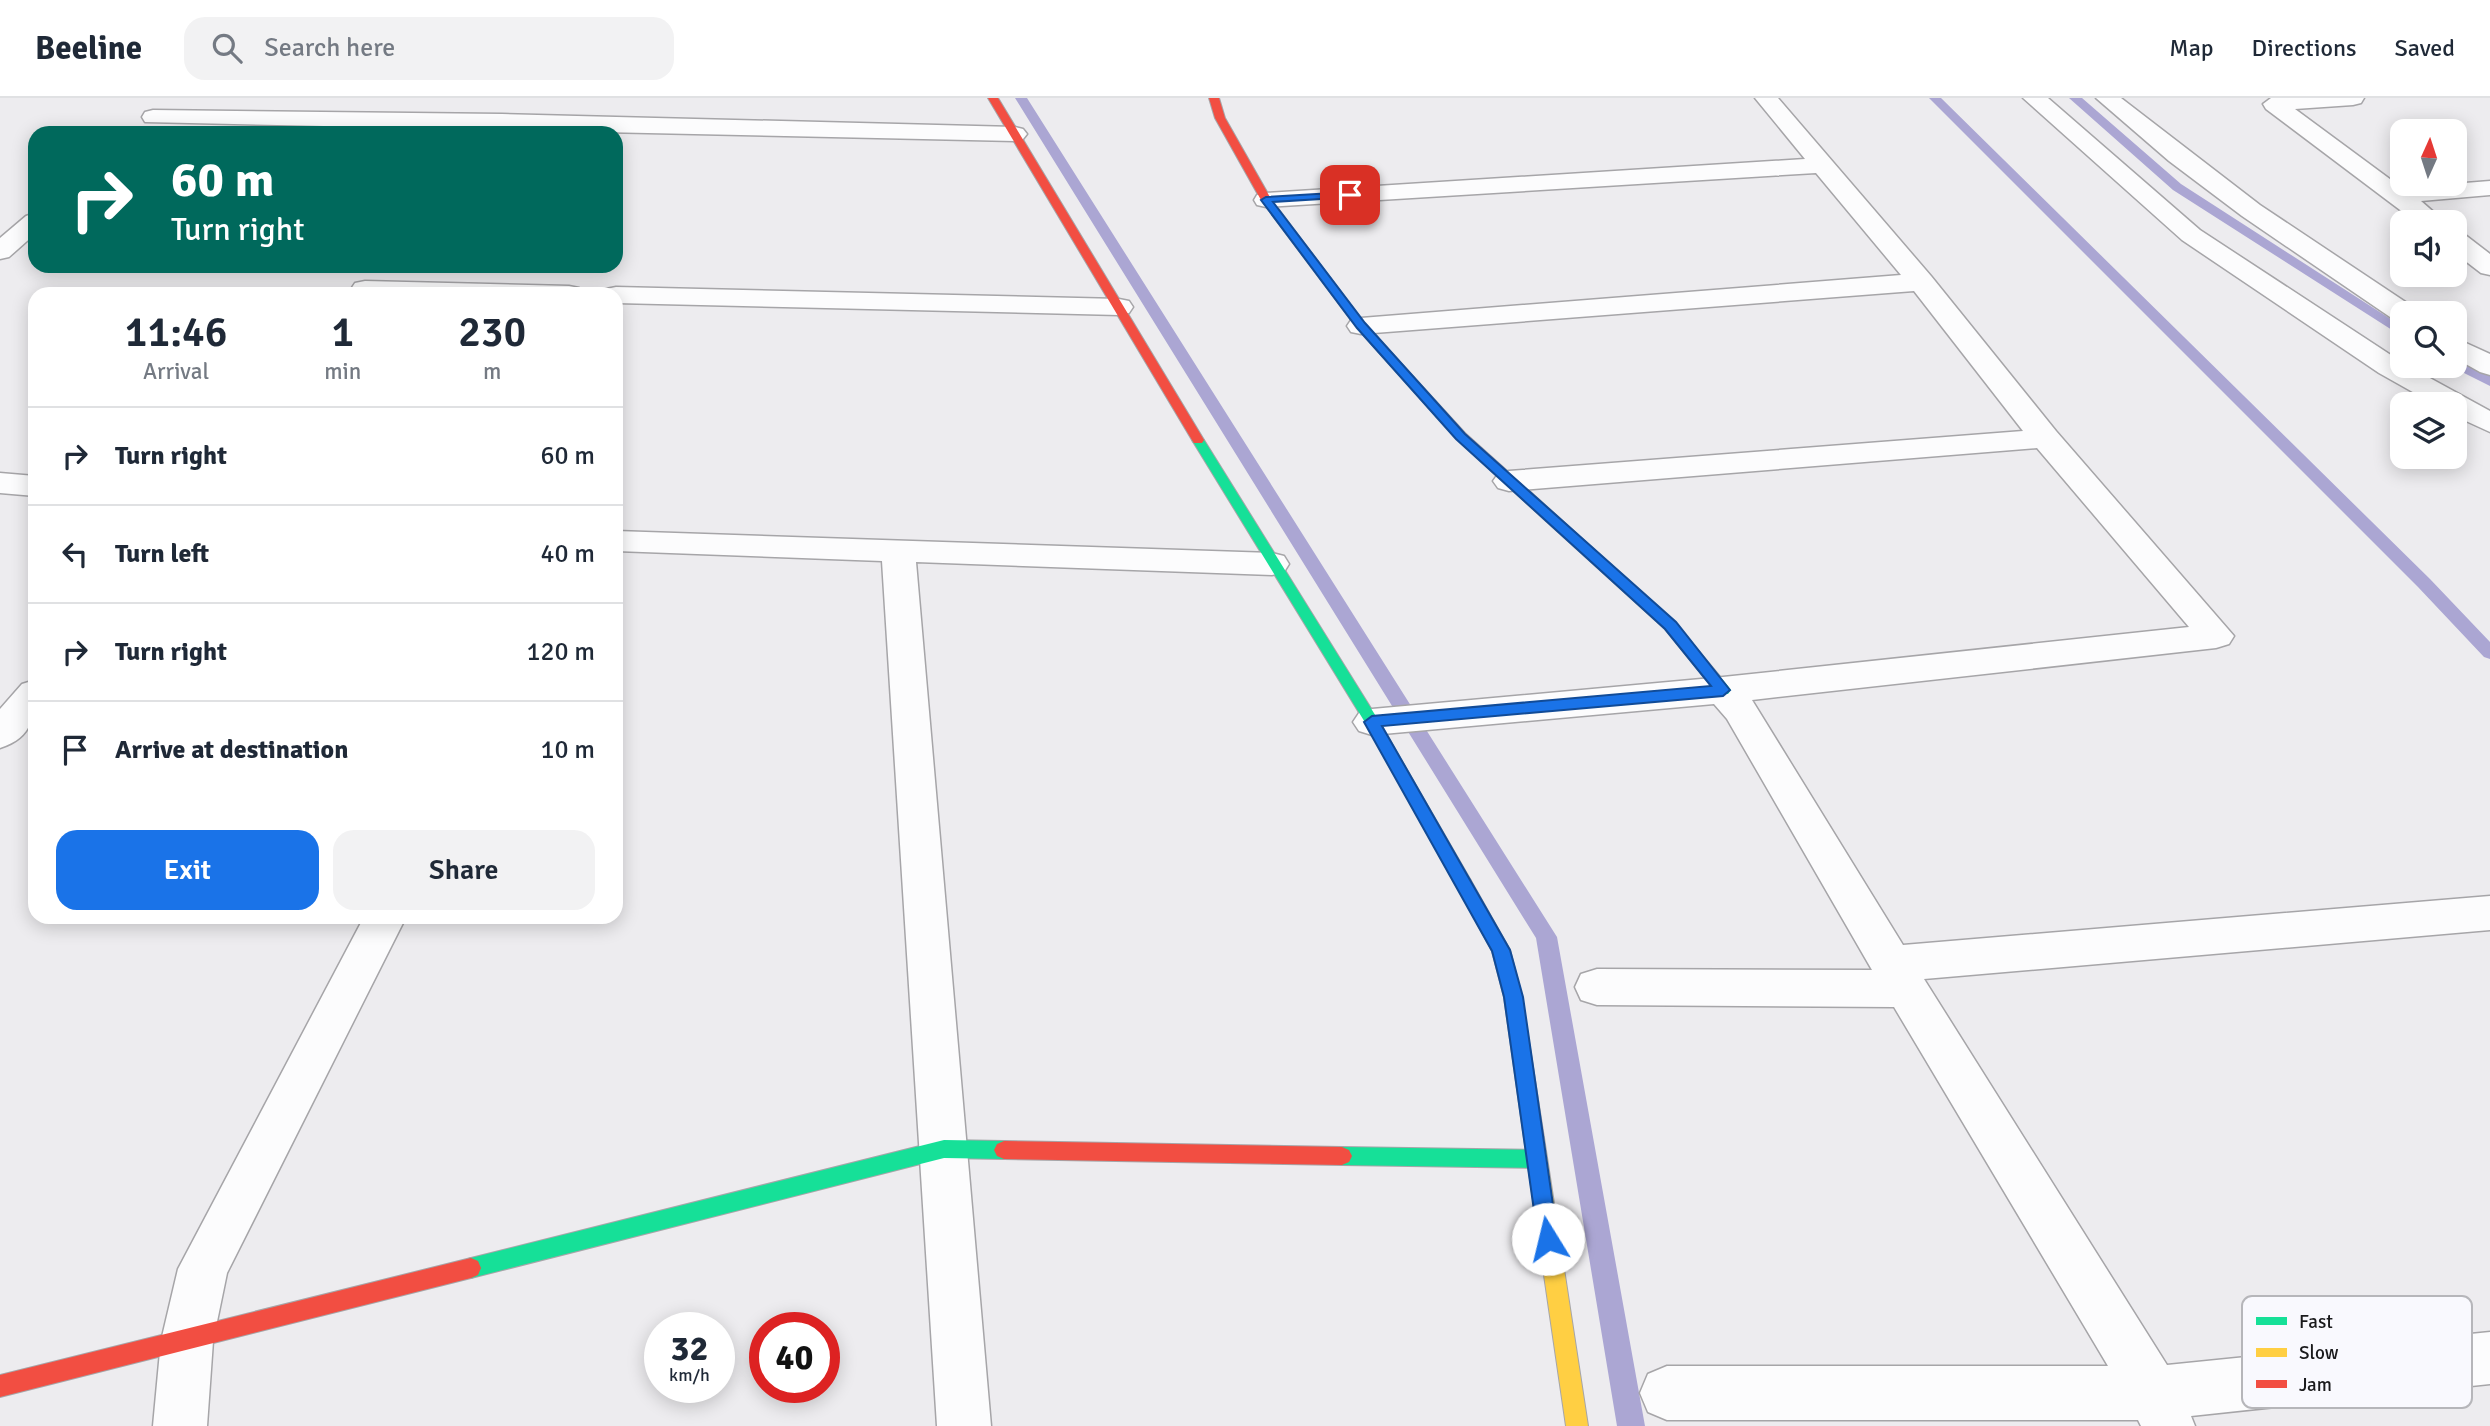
<!DOCTYPE html>
<style>
:root{--surface:#fff;--page:#f2f2f3;--text:#1f2937;--muted:#747a83;--line:#e0e1e3;--accent:#1a73e8}
body{margin:0;font-family:Signika,sans-serif;background:var(--page);color:var(--text);height:100vh;display:flex;flex-direction:column;font-size:26px;white-space:nowrap}
*{box-sizing:border-box;margin:0}
p{font-size:23px;color:var(--muted)}
.icon{flex:none;width:38px;height:38px;fill:none;stroke:currentColor;stroke-width:2;stroke-linecap:round;stroke-linejoin:round}
.map{position:relative;flex:1;overflow:hidden}
.details{position:absolute;left:28px;top:189px;width:595px;height:637px;display:flex;flex-direction:column;background:var(--surface);border-radius:21px;box-shadow:0 4px 18px #0003}
.details>*{flex:none}
.guide{position:absolute;left:28px;top:28px;width:595px;height:147px;border-radius:21px;box-shadow:0 4px 18px #0003;background:#00695c;color:#fff;overflow:hidden}
.needle{width:46px;rotate:3deg}
.fabs{position:absolute;left:2390px;top:21px;display:grid;gap:14px}
.fabs a{display:grid;place-items:center;width:77px;height:77px;border-radius:14px;background:var(--surface);box-shadow:0 4px 18px #0003;font-size:35px}
.speed{position:absolute;left:644px;top:1214px;display:flex;gap:14px;font-size:35px;font-weight:700;text-align:center}
.speed>*{display:grid;place-content:center;width:91px;height:91px;border-radius:50%;background:var(--surface);box-shadow:0 4px 18px #0003;line-height:1}
.speed small{font-size:18px;font-weight:400}
.speed .limit{border:10px solid #d22;background:#fff;color:#111}
.pin{position:absolute;display:grid;place-items:center;width:60px;height:60px;color:#fff;margin:-30px;border-radius:14px;box-shadow:0 4px 10px #0006}
.me{position:absolute;width:77px;margin:-38px;rotate:351deg;stroke-linejoin:round;filter:drop-shadow(0 0 5px #0008)}
.turn{display:flex;align-items:center;gap:24px;height:147px;padding:0 28px;font-size:32px}
.turn .icon{width:91px;height:91px;stroke-width:2.5}
.turn b{display:block;font-size:49px;line-height:60px}
.eta{display:flex;justify-content:space-evenly;align-items:center;height:119px;text-align:center}
.eta b{font-size:42px;font-weight:600;line-height:49px}
.button{display:flex;gap:14px;margin-top:auto;padding:14px 28px}
.button a{flex:1;height:80px;border-radius:21px;background:var(--accent);color:#fff;font-size:28px;font-weight:600;line-height:80px;text-align:center}
.button a+a{background:var(--page);color:var(--text)}
ul{padding:0;list-style:none}
li{display:flex;align-items:center;gap:21px;height:98px;padding:0 28px;border-top:2px solid var(--line)}
li div{flex:1}
li b{display:block;font-size:26px}
li em{font-style:normal}
header{display:flex;align-items:center;gap:42px;box-sizing:border-box;height:98px;padding:0 35px;background:var(--surface);border-bottom:2px solid var(--line)}
header strong{font-size:33px}
nav{display:flex;gap:38px;margin-inline-start:auto;font-size:24px}
.search{width:490px;height:63px;background:var(--page);display:flex;align-items:center;gap:18px;box-sizing:border-box;padding:0 24px;border-radius:21px;color:var(--muted);font-size:26px}
.map>svg:first-child{display:block}
</style>
<header>
<strong>Beeline</strong>
<div class="search"><svg class="icon" aria-label="search" viewBox="0 0 24 24"><circle cx="10" cy="10" r="6"/><path d="M15 15l6 6"/></svg>Search here</div>
<nav><a>Map</a><a>Directions</a><a>Saved</a></nav>
</header>
<div class="map">
<svg width="2490" height="1328" viewBox="0 0 2490 1328">
<rect width="100%" height="100%" fill="#edecef"/>
<g fill="none" stroke-linecap="round" stroke-linejoin="round">
<!-- stream -->
<path fill="#aba6d3" fill-rule="evenodd" d="M1015 0H1027L1557 839 1645 1328H1617L1536 840Z
M1929 0H1941L2430 481 2490 544V561L2484 559 2418 489Z
M2069 0H2082L2181 86 2403 229V239L2173 92Z
M2455 261 2490 278V288L2450 268H2455Z"/>
<!-- street casing -->
<g stroke="#a6a5a8" stroke-width="3">
<path id="street" d="M1755 0H1778L1931 178 2056 333 2234 538 2229 546 2216 550 1752 602 1903 847 2490 798V832L1924 881 2167 1267 2490 1234V1286L2191 1318 2195 1328H2141L2138 1322H1667L1648 1314 1640 1295 1648 1276 1667 1268H2108L1894 909 1597 907 1581 902 1575 889 1581 876 1597 871 1872 872 1727 621 1714 606 1372 637 1359 633 1353 624 1359 615 1372 611 1723 579 2189 529 2037 350 1509 393 1498 390 1493 383 1498 376 1509 373 2023 333 1914 193 1361 236 1351 234 1347 228 1351 222 1361 220 1901 177 1816 75 1266 109 1257 107 1254 102 1257 97 1266 95 1805 61Z
M2023 0H2048L2200 132 2403 265V268H2408L2490 313V334L2455 318V306H2434L2379 275 2182 142Z
M2096 0H2121L2260 107 2413 209 2417 215H2403V223L2393 221 2242 118 2169 63Z
M2271 0H2364L2361 5 2353 7 2295 11 2402 90 2490 83V97L2421 103 2445 124H2416L2266 11 2263 6Z
M153 12 502 16 1015 29 1023 31 1027 36 1023 41 1015 43 145 24 142 19 145 14Z
M35 115V136L9 159 0 161V140L26 118Z
M2455 134 2464 136 2490 156V177L2481 175 2455 155Z
M365 183 569 188 579 190 583 196H355L351 191 355 185Z
M616 189 1119 201 1129 203 1133 209 1129 215 1119 217 616 205V196H603L606 191Z
M2455 240 2490 256V277L2480 274 2455 260Z
M0 375 35 378V398L0 395Z
M616 433 1272 455 1284 458 1289 466 1284 474 1272 477 916 464 991 1328H937L882 463 616 453Z
M35 582C35 613 36 639 0 650V611L22 586Z
M364 819H406L227 1175 213 1243 207 1328H153L161 1243 178 1171Z"/>
</g>
<!-- fast casing -->
<g stroke="#a6a5a8" stroke-width="2">
<path id="fast" d="M1198 338 1204 342 1377 620 1470 781 1472 786 1470 791H1458L1366 626 1192 342Z
M1551 416 1556 417 1675 525 1728 588 1731 592 1728 596H1718L1665 531 1546 423V417Z
M944 1042 1004 1043 1011 1046 1014 1052 1011 1058 1004 1061 944 1060 471 1180 464 1177 461 1170 464 1163 471 1160Z
M1342 1049 1536 1052 1543 1055 1546 1061 1543 1067 1536 1070 1342 1067 1335 1064 1332 1058 1335 1052Z"/>
</g>
<!-- slow casing -->
<g stroke="#a6a5a8" stroke-width="2">
<path id="slow" d="M1534 1031 1541 1034 1544 1040 1588 1328H1566L1524 1040 1527 1034Z"/>
</g>
<!-- jam casing -->
<g stroke="#a6a5a8" stroke-width="2">
<path id="jam" d="M988 0H998L1204 342 1202 345H1194L1192 342Z
M1209 0H1219L1225 20 1271 101 1365 226 1465 335 1556 417V423H1546L1457 341 1357 230 1261 102 1215 20Z
M1464 779 1470 781 1510 852 1522 899 1544 1040 1541 1046 1534 1049 1527 1046 1524 1040 1504 899 1492 853 1456 786 1458 781Z
M1004 1043 1342 1049 1349 1052 1352 1058 1349 1064 1342 1067 1004 1061 997 1058 994 1052 997 1046Z
M471 1160 478 1163 481 1170 478 1177 471 1180 0 1299V1277Z"/>
</g>
<!-- street -->
<use href="#street" fill="#fcfcfd" fill-rule="evenodd"/>
<!-- fast -->
<use href="#fast" fill="#16e098" fill-rule="evenodd"/>
<!-- slow -->
<use href="#slow" fill="#ffcf43" fill-rule="evenodd"/>
<!-- jam -->
<use href="#jam" fill="#f24e42" fill-rule="evenodd"/>
</g>
<!-- route -->
<path fill="#1a73e8" stroke="#114b97" stroke-width="2" d="M1350 94H1353V99L1273 104 1365 225 1465 336 1676 524 1730 592 1723 598 1382 628 1510 852 1523 899 1558 1141 1555 1148 1548 1151 1541 1148 1538 1141 1504 899 1492 853 1364 624 1372 618 1711 588 1665 531 1456 341 1357 230 1261 102 1266 99Z"/>
<!-- legend -->
<rect x="2242" y="1198" width="230" height="112" rx="10" fill="#f9f9fe" stroke="#b6b6ba" stroke-width="2"/>
<rect x="2256" y="1219" width="31" height="8" fill="#16e098"/>
<rect x="2256" y="1250" width="31" height="9" fill="#ffcf43"/>
<rect x="2256" y="1282" width="31" height="8" fill="#f24e42"/>
<g font-size="19" fill="#1a1a1c">
<text x="2299" y="1230">Fast</text>
<text x="2299" y="1261">Slow</text>
<text x="2299" y="1293">Jam</text>
</g>
</svg>
<div class="fabs">
<a><svg class="needle" viewBox="-14 -14 28 28"><path d="M0-13l5 13h-10z" fill="#e53935"/><path d="M0 13l5-13h-10z" fill="#747a83"/></svg></a>
<a><svg class="icon" aria-label="sound" viewBox="0 0 24 24"><path d="M4 9h4l5-4v14l-5-4H4zM17 9q2 3 0 6"/></svg></a>
<a><svg class="icon" aria-label="search" viewBox="0 0 24 24"><circle cx="10" cy="10" r="6"/><path d="M15 15l6 6"/></svg></a>
<a><svg class="icon" aria-label="layers" viewBox="0 0 24 24"><path d="M12 4l9 5-9 5-9-5zM3 14l9 5 9-5"/></svg></a>
</div>
<div class="speed"><div>32<small>km/h</small></div><div class="limit">40</div></div>
<div class="pin" style="left:1350px;top:97px;background:#d93025"><svg class="icon" aria-label="arrive" viewBox="0 0 24 24"><path d="M6 21V4h12l-3 4 3 4H6"/></svg></div>
<svg class="me" style="left:1548px;top:1141px" viewBox="-20 -20 40 40"><circle r="19" fill="#fff"/><path d="M0-13L10 11 0 6-10 11z" fill="#1a73e8"/></svg>
<div class="guide">
<div class="turn"><svg class="icon" aria-label="right" viewBox="0 0 24 24"><path d="M7 20v-9h11M14 6l5 5-5 5"/></svg><div><b>60 m</b>Turn right</div></div>
</div>
<section class="details">
<div class="eta">
<div><b>11:46</b><p>Arrival</p></div>
<div><b>1</b><p>min</p></div>
<div><b>230</b><p>m</p></div>
</div>
<ul>
<li><svg class="icon" aria-label="right" viewBox="0 0 24 24"><path d="M7 20v-9h11M14 6l5 5-5 5"/></svg><div><b>Turn right</b></div><em>60 m</em></li>
<li><svg class="icon" aria-label="left" viewBox="0 0 24 24"><path d="M17 20v-9H6M10 6l-5 5 5 5"/></svg><div><b>Turn left</b></div><em>40 m</em></li>
<li><svg class="icon" aria-label="right" viewBox="0 0 24 24"><path d="M7 20v-9h11M14 6l5 5-5 5"/></svg><div><b>Turn right</b></div><em>120 m</em></li>
<li><svg class="icon" aria-label="arrive" viewBox="0 0 24 24"><path d="M6 21V4h12l-3 4 3 4H6"/></svg><div><b>Arrive at destination</b></div><em>10 m</em></li>
</ul>
<div class="button"><a>Exit</a><a>Share</a></div>
</section>
</div>
